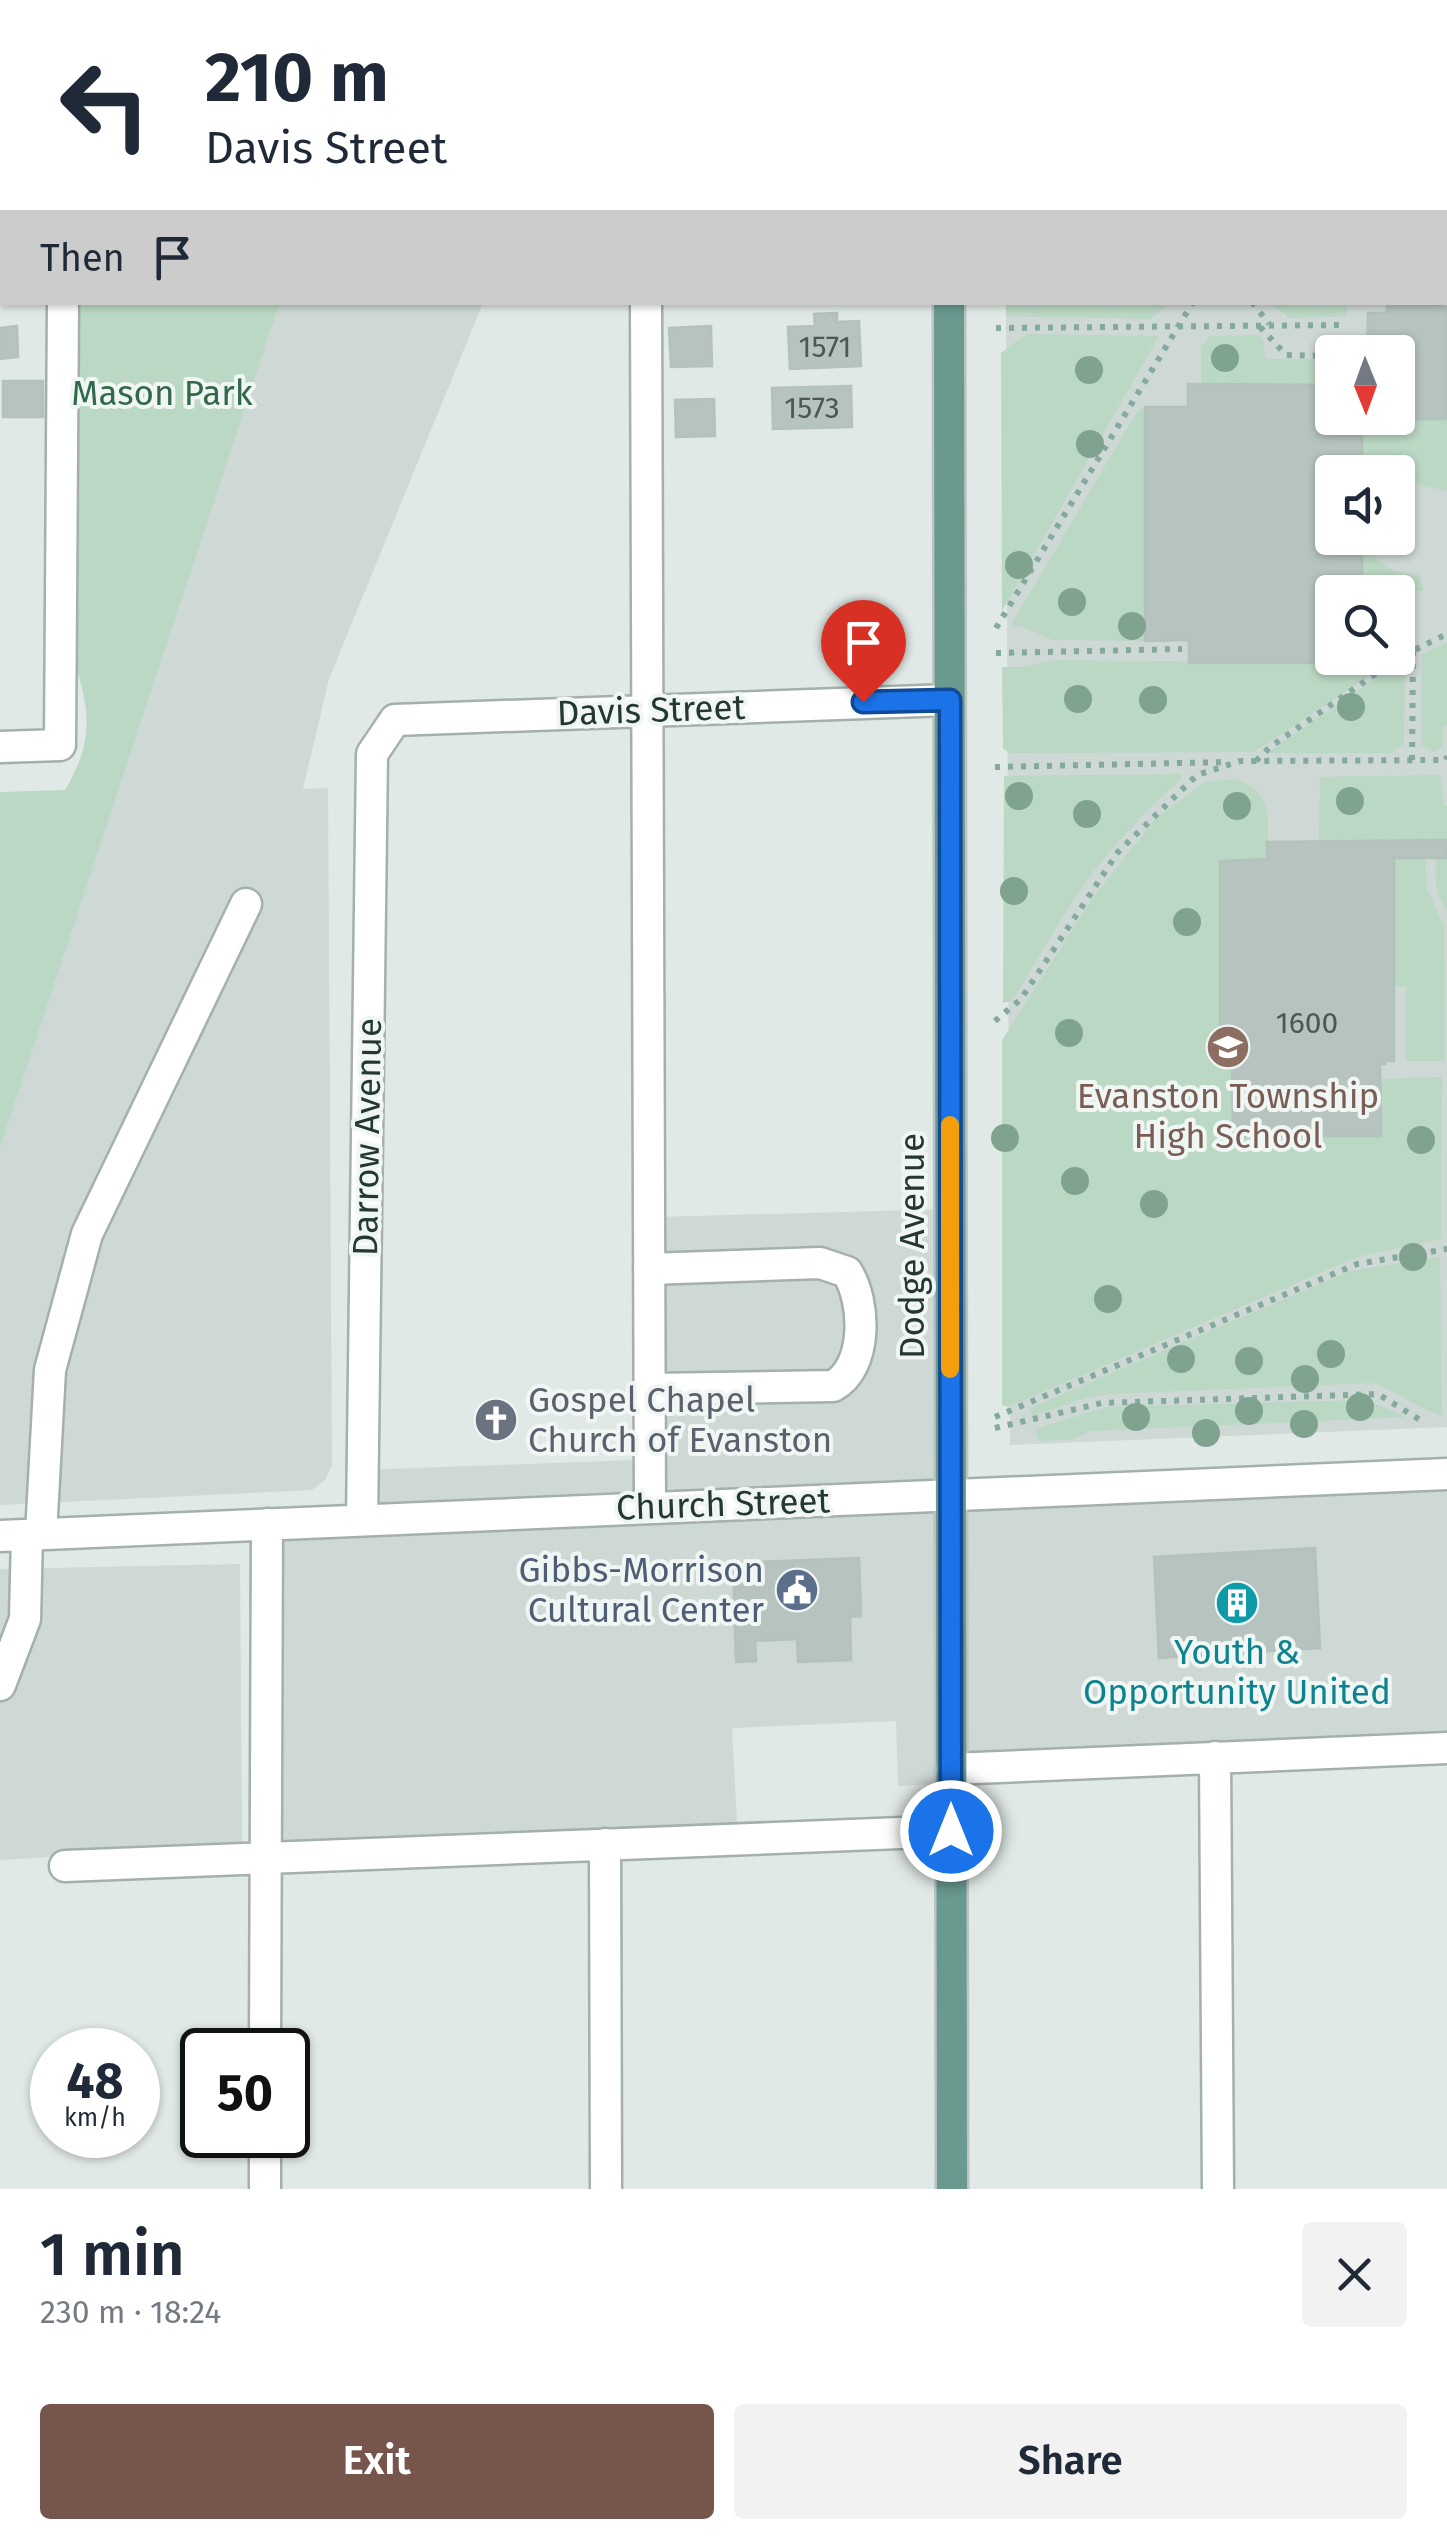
<!DOCTYPE html>
<meta charset="utf-8">
<style>
:root{--surface:#fff;--page:#f2f2f3;--text:#1f2937;--muted:#747a83;--accent:#76554c}
body{margin:0;font-family:"Fira Sans",sans-serif;background:var(--page);color:var(--text);height:100vh;display:flex;flex-direction:column;font-size:38px;white-space:nowrap}
*{box-sizing:border-box;margin:0}
p{font-size:32px;color:var(--muted)}
.icon{flex:none;width:55px;height:55px;fill:none;stroke:currentColor;stroke-width:2;stroke-linecap:round;stroke-linejoin:round}
.map{position:relative;height:2189px;overflow:hidden}
.sheet{display:flex;flex-direction:column;background:var(--surface);flex:1}
.sheet>*{flex:none}
.hud{position:absolute;left:0px;top:0px;width:1448px;height:305px;box-shadow:0 2px 8px #0004;background:#fff;color:var(--text);overflow:hidden}
.needle{width:65px;rotate:179deg}
.buttons{position:absolute;left:1315px;top:335px;display:grid;gap:20px}
.buttons a{display:grid;place-items:center;width:100px;height:100px;border-radius:10px;background:var(--surface);box-shadow:0 2px 8px #0004;font-size:50px}
.speed{position:absolute;left:30px;top:2028px;display:flex;gap:20px;font-size:50px;font-weight:700;text-align:center}
.speed>*{display:grid;place-content:center;width:130px;height:130px;border-radius:50%;background:var(--surface);box-shadow:0 2px 8px #0004;line-height:1}
.speed small{font-size:25px;font-weight:400}
.speed .limit{border:5px solid #111;border-radius:15px;background:#fff;color:#111}
.pin{position:absolute;display:grid;place-items:center;width:85px;height:85px;color:#fff;margin:-102px -42px;border-radius:50% 50% 50% 0;rotate:-45deg;box-shadow:0 0 10px #0007}
.pin .icon{rotate:45deg}
.me{position:absolute;width:110px;margin:-55px;rotate:0deg;stroke-linejoin:round;filter:drop-shadow(0 0 8px #0008)}
.turn{display:flex;align-items:center;gap:35px;height:210px;padding:0 40px;font-size:45px}
.turn .icon{width:130px;height:130px;stroke-width:2.5}
.turn b{display:block;font-size:70px;line-height:85px}
.then{display:flex;align-items:center;height:95px;padding:0 40px;background:#0003;gap:20px;font-size:38px}
.round{display:grid;place-items:center;flex:none;width:105px;height:105px;border-radius:10px;background:var(--page)}
.summary{display:flex;align-items:center;justify-content:space-between;height:170px;padding:0 40px}
h1{font-size:60px;font-weight:600;line-height:75px}
.cta{display:flex;gap:20px;margin-top:auto;padding:20px 40px}
.cta a{flex:1;height:115px;border-radius:10px;background:var(--accent);color:#fff;font-size:40px;font-weight:600;line-height:115px;text-align:center}
.cta a+a{background:var(--page);color:var(--text)}
.map>svg:first-child{display:block}
</style>
<div class="map">
<svg width="1447" height="2189" viewBox="0 0 1447 2189">
<rect width="100%" height="100%" fill="#e0e9e5"/>
<!-- built -->
<path fill="#ced8d4" fill-rule="evenodd" d="M402 0H606L401 2Z
M1005 0H1447V1427L1010 1445 1006 303 1445 302V2ZM1332 352H1398V418H1332ZM1332 472H1398V538H1332ZM1332 592H1398V658H1332Z
M280 303H483L329 679 303 789 328 788 332 1465 325 1480 312 1490 0 1505V1148Z
M949 1209 950 1494 1447 1475V1760L898 1786 896 1721 732 1728 738 1840 266 1857 267 1524 362 1520V1470L661 1459 660 1217Z
M240 1564 242 1846 0 1860V1569Z"/>
<!-- green -->
<path fill="#bbd8c4" d="M1363 0H1447V87L1445 2Z
M79 303H280L0 1148V792L65 790C91 746 92 716 76 668Z
M1006 303V302L1171 303 1150 319 1006 316Z
M1266 303H1347V316L1286 318V314Z
M1027 334 1159 336 1002 611 1001 353Z
M1259 335 1263 340 1266 359H1332V385L1201 384V347L1210 336Z
M1145 407V641L1052 640 1021 626 1011 625 1137 412Z
M1362 419H1447V491L1417 484 1410 472 1362 471Z
M1362 538C1383 565 1381 571 1419 575L1424 591H1362Z
M1447 642V725L1443 726V746L1433 752 1421 745 1422 655Z
M1362 658H1396L1254 752 1009 753 1003 748 1002 667H1023L1054 660 1361 663Z
M1405 658 1404 744 1391 753H1267Z
M1182 774 1181 779C1146 811 1113 844 1086 882 1059 920 1037 961 1012 1001L1003 1003 1004 776Z
M1440 775 1444 806H1447V840L1319 841 1320 777Z
M1237 779C1277 796 1267 821 1267 859H1230L1229 862 1221 1064H1232L1233 1135 1381 1136V1079L1442 1077 1441 1239 1357 1257 1008 1407 1002 1405V1040L1092 899 1156 818 1205 782Z
M1394 858H1425L1427 889 1444 925 1445 1061H1406V987L1394 986Z
M1436 858H1447V910C1435 893 1435 879 1436 858Z
M1440 1257 1442 1416C1418 1408 1398 1391 1373 1383L1110 1394 1085 1398 1032 1416 1030 1408 1350 1271Z
M1367 1400 1406 1417 1090 1431 1074 1439 1039 1441 1035 1429 1106 1407Z"/>
<!-- building -->
<path fill="#b6c3be" stroke="#b3c2bc" stroke-width="2.5" d="M0 0H51V2H2L1 32Z
M187 0H265V2H187Z
M1102 0H1363V2H1102Z
M1445 87 1447 419H1362V472H1332V538H1362V592H1332V658H1362V663H1189V640L1145 641V407H1188V384L1332 385V418H1398V352H1367L1368 313H1387V302H1445Z
M837 313V322L859 321 861 366 790 369 788 327 815 326 814 314Z
M17 326 18 357 0 359V328Z
M711 326 712 366 671 367 669 328Z
M3 381H43V417H3Z
M851 386 852 427 773 429 772 388Z
M714 399 715 436 676 437 675 400Z
M1447 840V858H1394V1061L1385 1060V1064H1380L1381 1136H1233L1232 1064H1220V861L1267 859V842Z
M1315 1548 1320 1648 1159 1658 1154 1557Z
M859 1558 861 1616 850 1617 851 1660 798 1662 797 1639 755 1641 756 1661 736 1662 733 1563Z"/>
<g fill="none" stroke-linecap="round" stroke-linejoin="round">
<!-- minor casing -->
<g stroke="#a4b0ac" stroke-width="35">
<path id="minor" d="M66 2V0
M646 302 650 1508
M0 747 60 745 63 302
M649 1269 820 1263 847 1272C866 1302 868 1367 833 1386L650 1389
M362 1520 372 754 395 720 949 700
M41 1534 50 1370 87 1234 246 904
M0 1536 1447 1474
M0 1685 25 1619 27 1535
M1215 1757 1218 2189
M951 1769 1447 1748
M605 1844 606 2189
M65 1866 951 1831
M265 2050 267 1524
M265 2189V2135"/>
</g>
<!-- major casing -->
<g stroke="#bdc3c2" stroke-width="35">
<path id="major" d="M949 2V0
M949 302 952 2189"/>
</g>
<!-- path -->
<path stroke="#84a99f" stroke-width="6" stroke-dasharray="5 8" stroke-linecap="butt" d="M1013 0 1015 2
M1252 302 1269 324
M1260 327 1286 355 1332 356
M996 328 1341 325
M996 628 1193 302
M996 653 1182 649
M1412 760 1413 651
M1256 761 1270 747 1400 657 1447 634
M995 767 1228 762
M995 1021 1021 999 1118 852 1197 775 1240 761 1446 760 1447 756
M995 1417 1357 1264 1447 1249
M995 1428 1102 1403 1378 1394 1425 1423"/>
<!-- minor -->
<use href="#minor" stroke="#fff" stroke-width="30"/>
<!-- major -->
<use href="#major" stroke="#69998f" stroke-width="30"/>
</g>
<!-- trees -->
<g fill="#80a390">
<circle cx="1225" cy="358" r="14"/>
<circle cx="1089" cy="370" r="14"/>
<circle cx="1090" cy="444" r="14"/>
<circle cx="1019" cy="565" r="14"/>
<circle cx="1072" cy="602" r="14"/>
<circle cx="1132" cy="626" r="14"/>
<circle cx="1078" cy="699" r="14"/>
<circle cx="1153" cy="700" r="14"/>
<circle cx="1351" cy="707" r="14"/>
<circle cx="1019" cy="796" r="14"/>
<circle cx="1350" cy="801" r="14"/>
<circle cx="1237" cy="806" r="14"/>
<circle cx="1087" cy="814" r="14"/>
<circle cx="1014" cy="891" r="14"/>
<circle cx="1187" cy="922" r="14"/>
<circle cx="1069" cy="1033" r="14"/>
<circle cx="1005" cy="1138" r="14"/>
<circle cx="1421" cy="1140" r="14"/>
<circle cx="1075" cy="1181" r="14"/>
<circle cx="1154" cy="1204" r="14"/>
<circle cx="1413" cy="1257" r="14"/>
<circle cx="1108" cy="1299" r="14"/>
<circle cx="1331" cy="1354" r="14"/>
<circle cx="1181" cy="1359" r="14"/>
<circle cx="1249" cy="1361" r="14"/>
<circle cx="1305" cy="1379" r="14"/>
<circle cx="1360" cy="1407" r="14"/>
<circle cx="1249" cy="1411" r="14"/>
<circle cx="1136" cy="1417" r="14"/>
<circle cx="1304" cy="1424" r="14"/>
<circle cx="1206" cy="1433" r="14"/>
</g>
<g fill="none" stroke-linecap="round" stroke-linejoin="round">
<!-- route casing -->
<g stroke="#114b97" stroke-width="25">
<path id="route" d="M863 702 950 700 951 1831"/>
</g>
<!-- route -->
<use href="#route" stroke="#1a73e8" stroke-width="18"/>
<!-- slow -->
<path stroke="#f59e0b" stroke-width="18" d="M950 1125V1369"/>
</g>
<!-- icons -->
<defs>
<g id="school-disc" transform="scale(2.25)"><circle r="9.5" fill="#8d6e63" stroke="#f0f6f3"/><path d="M0-5L7-2L0 1L-7-2ZM-4 1L0 2.5L4 1V4Q0 6-4 4Z" fill="#fff"/></g>
<g id="church-disc" transform="scale(2.25)"><circle r="9.5" fill="#6b7280" stroke="#f0f6f3"/><path d="M-1.2-6h2.4v3.5h3.3v2.4h-3.3V6h-2.4V-.1h-3.3v-2.4h3.3Z" fill="#fff"/></g>
<g id="civic-disc" transform="scale(2.25)"><circle r="9.5" fill="#5c6f8a" stroke="#f0f6f3"/><path d="M-.6-6.5H3V-4.5H.6V-3L4-1V1h2V6H-6V1h2V-1L-.6-3ZM-1.2 2.5V6h2.4V2.5Z" fill="#fff"/></g>
<g id="building-disc" transform="scale(2.25)"><circle r="9.5" fill="#0f9aa8" stroke="#f0f6f3"/><path d="M-4-6H4V6H1V3H-1V6H-4ZM-2.5-4.3h1.7v1.8h-1.7ZM.8-4.3h1.7v1.8H.8ZM-2.5-1h1.7V.8h-1.7ZM.8-1h1.7V.8H.8Z" fill="#fff"/></g>
</defs>
<g fill-rule="evenodd">
<use href="#school-disc" x="1228" y="1047"/>
<use href="#church-disc" x="496" y="1420"/>
<use href="#civic-disc" x="797" y="1590"/>
<use href="#building-disc" x="1237" y="1603"/>
</g>
<g text-anchor="middle" stroke-width="8" stroke-linejoin="round" paint-order="stroke">
<!-- number labels -->
<g font-size="30" fill="#485a56">
<text x="825" y="357">1571</text>
<text x="812" y="418">1573</text>
<text x="1307" y="1033">1600</text>
</g>
<!-- park labels -->
<g font-size="35" fill="#32694a" stroke="#f0f6f3">
<text x="162" y="405">Mason Park</text>
</g>
<!-- street labels -->
<g font-size="35" fill="#233733" stroke="#f0f6f3">
<text transform="translate(651 710) rotate(-2)" y="12">Davis Street</text>
<text transform="translate(367 1137) rotate(-89)" y="12">Darrow Avenue</text>
<text transform="translate(912 1246) rotate(-90)" y="12">Dodge Avenue</text>
<text transform="translate(723 1504) rotate(-2)" y="12">Church Street</text>
</g>
<!-- education labels -->
<g font-size="35" fill="#785e54" stroke="#f0f6f3">
<text x="1228" y="1108">Evanston Township<tspan x="1228" dy="40">High School</tspan></text>
</g>
<!-- worship labels -->
<g font-size="35" fill="#5b616d" stroke="#f0f6f3" text-anchor="start">
<text x="528" y="1412">Gospel Chapel<tspan x="528" dy="40">Church of Evanston</tspan></text>
</g>
<!-- service labels -->
<g font-size="35" fill="#4e5e75" stroke="#f0f6f3" text-anchor="end">
<text x="764" y="1582">Gibbs-Morrison<tspan x="764" dy="40">Cultural Center</tspan></text>
</g>
<!-- culture labels -->
<g font-size="35" fill="#0d838f" stroke="#f0f6f3">
<text x="1237" y="1664">Youth &amp;<tspan x="1237" dy="40">Opportunity United</tspan></text>
</g>
</g>
</svg>
<div class="buttons">
<a><svg class="needle" viewBox="-14 -14 28 28"><path d="M0-13l5 13h-10z" fill="#e53935"/><path d="M0 13l5-13h-10z" fill="#747a83"/></svg></a>
<a><svg class="icon" aria-label="sound" viewBox="0 0 24 24"><path d="M4 9h4l5-4v14l-5-4H4zM17 9q2 3 0 6"/></svg></a>
<a><svg class="icon" aria-label="search" viewBox="0 0 24 24"><circle cx="10" cy="10" r="6"/><path d="M15 15l6 6"/></svg></a>
</div>
<div class="speed"><div>48<small>km/h</small></div><div class="limit">50</div></div>
<div class="pin" style="left:863px;top:702px;background:#d93025"><svg class="icon" aria-label="arrive" viewBox="0 0 24 24"><path d="M6 21V4h12l-3 4 3 4H6"/></svg></div>
<svg class="me" style="left:951px;top:1831px" viewBox="-20 -20 40 40"><circle r="17" fill="#1a73e8" stroke="#fff" stroke-width="3"/><path d="M0-11L8 9 0 5-8 9z" fill="#fff"/></svg>
<div class="hud">
<div class="turn"><svg class="icon" aria-label="left" viewBox="0 0 24 24"><path d="M17 20v-9H6M10 6l-5 5 5 5"/></svg><div><b>210 m</b>Davis Street</div></div>
<div class="then">Then<svg class="icon" aria-label="arrive" viewBox="0 0 24 24"><path d="M6 21V4h12l-3 4 3 4H6"/></svg></div>
</div>
</div>
<section class="sheet">
<div class="summary"><div><h1>1 min</h1><p>230 m · 18:24</p></div><a class="round"><svg class="icon" aria-label="close" viewBox="0 0 24 24"><path d="M6 6l12 12M18 6L6 18"/></svg></a></div>
<div class="cta"><a>Exit</a><a>Share</a></div>
</section>
